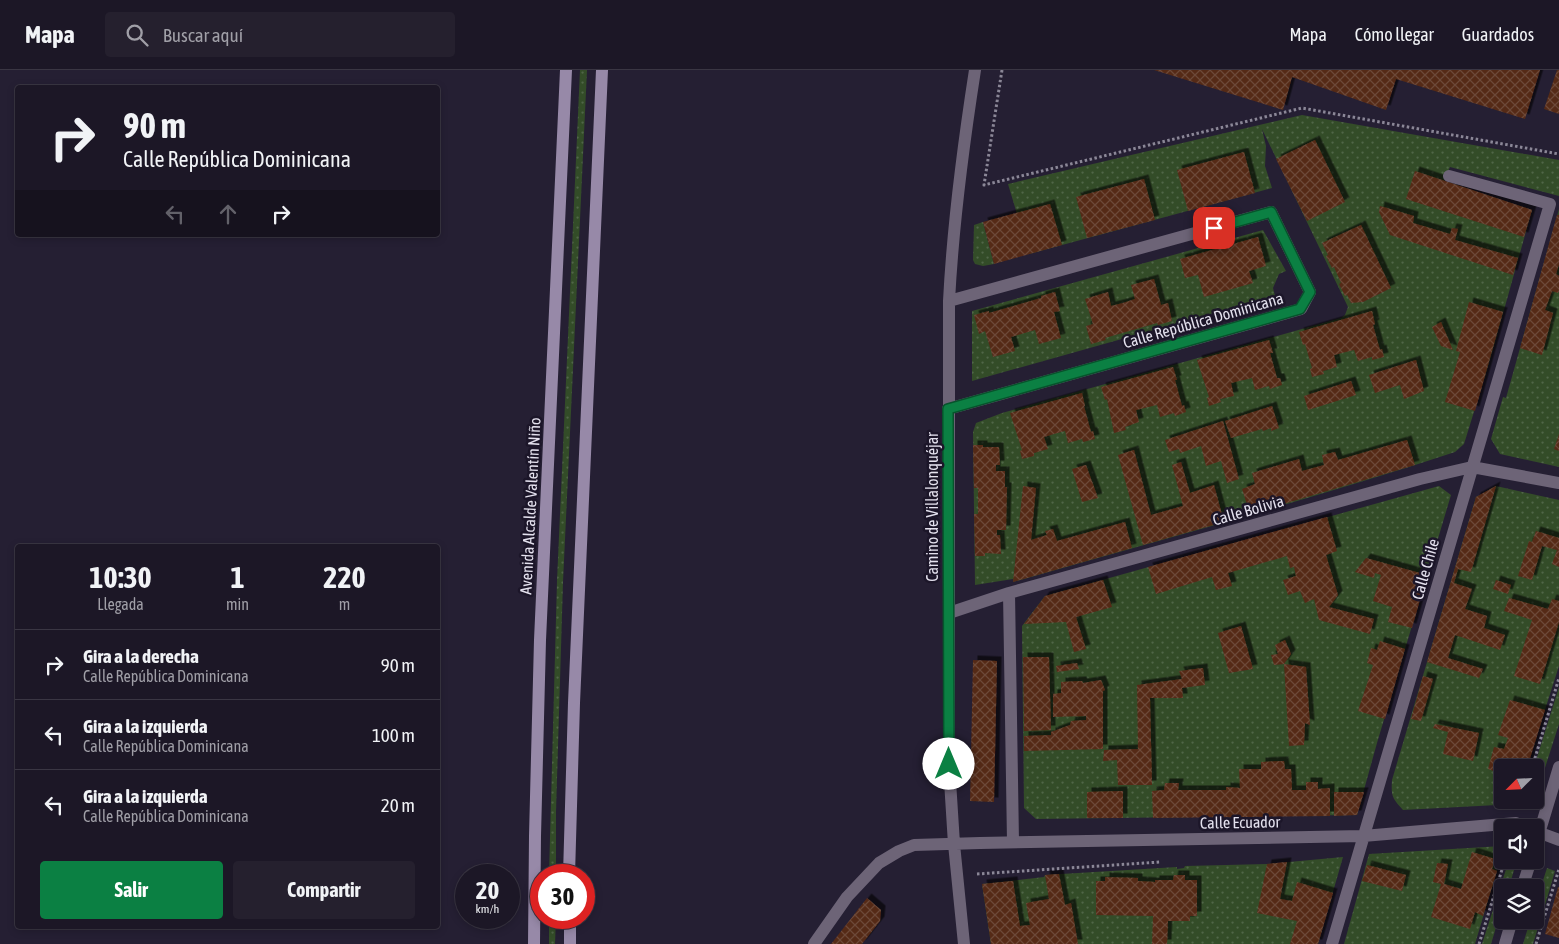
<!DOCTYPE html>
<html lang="es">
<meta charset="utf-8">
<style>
:root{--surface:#1c1726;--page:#25202e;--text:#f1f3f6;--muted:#a09fa7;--line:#3a3643;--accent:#0b8043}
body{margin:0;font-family:"Asap Condensed",sans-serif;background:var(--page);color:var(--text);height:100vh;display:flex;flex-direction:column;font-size:19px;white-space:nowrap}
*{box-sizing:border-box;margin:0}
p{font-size:16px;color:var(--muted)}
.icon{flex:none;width:28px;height:28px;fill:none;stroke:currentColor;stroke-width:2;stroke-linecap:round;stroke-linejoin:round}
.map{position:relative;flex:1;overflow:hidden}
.drawer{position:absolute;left:15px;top:474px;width:425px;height:385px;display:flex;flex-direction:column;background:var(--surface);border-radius:5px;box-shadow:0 2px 8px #0003,0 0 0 1px var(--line)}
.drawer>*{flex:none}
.top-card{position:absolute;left:15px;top:15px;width:425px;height:152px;border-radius:5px;box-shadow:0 2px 8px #0003,0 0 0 1px var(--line);background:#1c1726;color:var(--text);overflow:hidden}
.needle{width:32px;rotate:246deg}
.controls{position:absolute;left:1494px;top:689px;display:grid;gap:10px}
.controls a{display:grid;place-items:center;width:50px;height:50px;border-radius:5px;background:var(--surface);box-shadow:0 2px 8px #0003,0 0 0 1px var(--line);font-size:25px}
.speed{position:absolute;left:455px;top:794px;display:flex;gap:10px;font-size:25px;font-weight:700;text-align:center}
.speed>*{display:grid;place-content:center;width:65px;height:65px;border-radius:50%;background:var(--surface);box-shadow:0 2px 8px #0003,0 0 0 1px var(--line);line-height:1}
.speed small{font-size:12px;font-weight:400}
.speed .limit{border:8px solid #d22;background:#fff;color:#111}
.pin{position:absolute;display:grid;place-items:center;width:42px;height:42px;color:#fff;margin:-21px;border-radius:10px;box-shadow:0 2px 8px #0006}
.me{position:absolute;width:55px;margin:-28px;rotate:0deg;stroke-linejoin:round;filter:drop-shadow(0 0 4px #0008)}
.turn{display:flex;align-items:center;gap:18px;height:105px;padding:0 25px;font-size:22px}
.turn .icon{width:65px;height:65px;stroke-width:2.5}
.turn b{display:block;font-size:35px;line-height:42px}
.lanes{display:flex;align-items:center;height:48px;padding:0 25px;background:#0003;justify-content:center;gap:25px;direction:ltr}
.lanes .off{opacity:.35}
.eta{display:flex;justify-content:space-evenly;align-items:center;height:85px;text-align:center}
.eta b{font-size:30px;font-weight:700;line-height:35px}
.primary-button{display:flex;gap:10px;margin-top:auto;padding:10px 25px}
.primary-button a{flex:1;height:58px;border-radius:5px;background:var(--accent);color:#fff;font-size:20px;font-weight:700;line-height:58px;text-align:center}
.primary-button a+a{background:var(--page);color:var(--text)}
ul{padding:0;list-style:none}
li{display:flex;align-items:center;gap:15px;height:70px;padding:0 25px;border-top:1px solid var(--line)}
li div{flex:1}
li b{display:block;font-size:19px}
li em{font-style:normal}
header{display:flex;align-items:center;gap:30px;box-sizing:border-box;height:70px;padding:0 25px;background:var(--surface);border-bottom:1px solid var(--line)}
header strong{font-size:24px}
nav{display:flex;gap:28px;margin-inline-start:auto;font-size:18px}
.search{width:350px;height:45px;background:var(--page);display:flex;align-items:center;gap:12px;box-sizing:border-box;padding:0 18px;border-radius:5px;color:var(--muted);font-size:19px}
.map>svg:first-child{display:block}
</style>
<header>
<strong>Mapa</strong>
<div class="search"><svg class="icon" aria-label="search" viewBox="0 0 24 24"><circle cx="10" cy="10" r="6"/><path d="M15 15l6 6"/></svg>Buscar aquí</div>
<nav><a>Mapa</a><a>Cómo llegar</a><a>Guardados</a></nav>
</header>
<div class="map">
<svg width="1559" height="874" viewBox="0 0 1559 874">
<defs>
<pattern id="garden-dots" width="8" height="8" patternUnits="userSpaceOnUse" patternTransform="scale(1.25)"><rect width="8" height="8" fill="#334c28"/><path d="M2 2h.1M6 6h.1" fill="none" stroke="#506648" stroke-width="1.8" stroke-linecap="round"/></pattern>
<pattern id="building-cross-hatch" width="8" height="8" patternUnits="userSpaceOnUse" patternTransform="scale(1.25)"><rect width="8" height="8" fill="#542916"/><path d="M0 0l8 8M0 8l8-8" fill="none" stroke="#6c4838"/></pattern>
<filter id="shadow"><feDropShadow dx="4.5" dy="-4.5" stdDeviation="0" flood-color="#0009"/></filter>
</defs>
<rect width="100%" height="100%" fill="#251f33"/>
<!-- garden -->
<path fill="url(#garden-dots)" d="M580 0H587L563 512 556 742V805H549L557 511Z
M1302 45 1559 90V126L1450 97 1444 111 1532 140 1490 290 1464 374 1455 382C1309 430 1161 470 1013 512V509L975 515 973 362 976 353 1002 343 1341 248 1345 245 1348 237 1262 59 1266 76 1265 96 1272 118 1029 184 1008 114Z
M1559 139V397L1500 384 1491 369 1503 327 1506 328Z
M983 152 994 194 983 196 975 194 973 190 974 155Z
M1263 160 1286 201 1279 204 1273 218 1275 226 972 311V241Z
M1439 416 1451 425 1377 673 1357 745 1036 749 1024 738 1022 556 1045 526Z
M1496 416 1559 430V596L1534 674 1502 698V730H1517L1516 734 1403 740C1392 728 1391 726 1392 710L1476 427Z
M1559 617V654L1537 723H1535L1534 697Z
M1502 776V783L1475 874H1344L1369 784Z
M1343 787 1318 874H991L982 814 1044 807 1045 805 1177 797V799L1184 798 1185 796 1267 794Z
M1509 790H1517L1509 817 1502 818V838L1491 874H1482Z
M1547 798 1555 801 1545 835 1536 832Z
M549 848H556L555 874H549Z
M1530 851 1539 854 1533 874H1523Z"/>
<!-- building -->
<path fill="url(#building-cross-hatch)" filter="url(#shadow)" d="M1154 0H1540L1525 49 1396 9 1386 40 1292 7 1283 40Z
M1557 0H1559V44L1544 39Z
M1315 70 1345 132 1307 151 1276 89Z
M1244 82 1255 123 1188 141 1177 100Z
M1415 101 1532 140 1524 167 1406 129Z
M1144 109 1155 150 1087 168 1076 127Z
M1050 134 1062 175 994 194 983 152Z
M1380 136 1414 146 1413 153 1450 164 1452 158 1458 159 1455 170 1518 188 1513 205 1390 165 1379 142Z
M1557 145H1559V194L1556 204 1559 206V221L1558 223 1552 221 1545 240 1553 243 1542 285 1520 278Z
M1361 155 1391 218 1363 232 1351 233 1347 225 1345 226 1339 214 1341 213 1334 197 1332 198 1326 186 1328 185 1322 173Z
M1258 167 1266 196 1249 201 1253 213 1204 227 1198 205 1185 208 1180 189Z
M1154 209 1161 235 1168 233 1172 251 1158 255 1157 253 1105 268 1106 270 1091 274 1086 256 1093 254 1085 229 1108 222 1111 236 1123 233 1135 229 1131 215Z
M1055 222 1060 241 1054 242 1061 268 1039 274 1035 260 1011 267 1015 281 993 287 985 261 979 264 974 245 989 241V243L1041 228V226Z
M1469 232 1503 242 1475 341 1445 332 1460 282 1456 281Z
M1372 241 1375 254 1373 255 1380 280 1382 279 1384 287 1372 290V287L1358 291 1354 280 1334 285 1337 297 1323 301 1324 304 1312 307 1310 299 1312 298 1305 274 1303 275 1299 262Z
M1441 252 1453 280 1441 276 1432 257Z
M1269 270 1273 283H1270L1277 308H1280L1282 315 1270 319 1269 316 1255 320 1252 308 1231 313 1234 326 1220 329 1221 332 1209 336 1207 328 1209 327 1197 290Z
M1416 290 1424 321 1404 329 1400 315 1375 323 1369 305Z
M1173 297 1177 310H1175L1182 336 1184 335 1186 342 1175 346 1174 343 1160 347 1157 335 1136 340 1139 352 1125 357 1126 360 1114 363 1107 329 1105 330 1101 317Z
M1351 311 1356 325 1308 340 1304 326Z
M1082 323 1085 336H1084L1091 362 1093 361 1095 369 1083 372 1082 369 1068 373 1065 361 1054 364 1044 367 1048 379 1034 383V386L1022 389 1020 381 1022 380 1010 343Z
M1272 336 1279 358 1271 361V358L1263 361 1262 359 1231 368 1225 351Z
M1223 351 1239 409 1227 413 1221 391 1206 396 1201 376 1180 383 1179 379 1169 382 1165 370Z
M1559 364V381L1554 379Z
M1407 370 1415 395 1250 444 1242 419 1255 414 1252 403 1299 389 1302 401 1324 395 1322 385 1335 382 1338 390Z
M973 375H983V377H999L1000 395H996V401H1005V417H1007L1006 460H997V465H1000L1001 484 985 483V486H975L974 444H978V418H974Z
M1134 380 1151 445 1183 436 1172 395 1181 392 1190 423 1214 415 1224 452 1143 475 1118 385Z
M1086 395 1098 428 1082 432 1072 399Z
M1023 416 1036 418 1031 470 1047 465 1045 461 1053 459 1057 471 1125 452 1132 478 1013 512Z
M1496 416 1471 502 1458 499 1454 513 1472 519 1465 539 1487 546 1484 558 1505 565 1500 580 1455 565 1448 588 1483 599 1479 608 1427 592 1476 427Z
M1327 447 1337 481 1326 485 1338 525 1329 537 1374 549 1370 564 1319 550 1314 529 1305 533 1300 521 1288 525 1283 510 1296 506 1294 497 1290 498 1287 486 1228 503 1232 516 1216 520 1212 507 1156 524 1148 497Z
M1536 461 1559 468V497L1552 494 1557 480 1542 476 1532 510 1518 506 1529 471 1532 472Z
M1366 488 1427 505 1412 558 1388 552 1392 537 1373 531 1381 505 1375 503 1374 508 1355 502Z
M1103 510 1112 537 1076 547 1086 579 1074 582 1066 552 1024 554 1045 526Z
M1496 510 1511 515 1508 524 1493 519Z
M1509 528 1548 539 1552 529 1559 531V552L1540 614 1514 606 1532 550 1504 541Z
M1241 556 1253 599 1229 603 1218 563Z
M1285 570 1291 584 1284 594 1274 595 1271 585 1278 584 1275 575Z
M1380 571 1405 579 1385 649 1358 641 1373 595 1367 593 1371 578 1377 580Z
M1023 587H1049L1051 660 1024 661Z
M973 590 997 591 994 732 970 731Z
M1077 593 1079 599 1057 602 1056 596Z
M1284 594 1306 597 1310 655 1305 653 1304 675 1289 676Z
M1203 598 1205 615 1182 618 1183 628H1150L1152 715H1118L1117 690 1103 691 1104 680 1138 679 1137 615 1182 609 1179 601Z
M1423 606 1433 609 1421 651 1411 649Z
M1101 610 1105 620 1103 621V679L1024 681V666L1051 665V662L1070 655 1071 651 1086 650V646L1053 647V624L1061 623V612L1082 611 1083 613Z
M1510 630 1545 640 1527 698H1502V704L1488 699 1494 677 1504 679 1508 668 1498 665Z
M1435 654 1479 663 1473 691 1443 684 1448 662 1433 658Z
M1284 691 1285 699H1291L1292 720H1306V712H1318V719L1330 718V746L1153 748 1152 721 1164 720 1165 713H1179L1178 720H1226V717L1240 718 1239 699H1261V692Z
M1123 721V748H1087V722Z
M1334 722H1364L1357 745 1334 746Z
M1472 782 1495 789 1492 799 1497 801 1483 846 1475 842 1470 859 1431 847 1441 814 1433 812 1437 793 1448 794 1444 814 1461 819Z
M1287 792 1280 829 1292 831 1297 812 1333 823 1318 874H1290L1297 851 1257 843 1267 794Z
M1367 795 1406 805 1402 821 1362 811Z
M1059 804 1065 835 1071 833 1078 874H991L982 814 1013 811 1020 856 1030 855 1026 833 1049 829 1045 805Z
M1174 805H1185V810H1197V846H1190V851H1168L1167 874H1152L1153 846 1096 845V811H1105V807L1138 808V811L1155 812V810H1173Z
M1558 817H1559V868L1545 864Z
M867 828 881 840 880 851 862 874H831Z"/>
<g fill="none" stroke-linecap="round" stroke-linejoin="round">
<!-- path -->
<path stroke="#8b8797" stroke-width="3" stroke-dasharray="2.5 2.5" stroke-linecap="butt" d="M1002 0 984 115 1302 38 1559 84
M1532 698 1559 608
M977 804 1160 792
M587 839V812
M1479 874 1505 790
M1536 874 1559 799"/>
<!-- street -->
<path stroke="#6d6477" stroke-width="12" d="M948 339 1301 239 1310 222 1271 142 949 231
M1009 523 1013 772
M949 543 1009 523 1420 409 1472 397 1559 413
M1535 761 1559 770
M1535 777 1559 697
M1522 818 1531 790
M814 874 847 827 879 793 899 781 914 775 980 773 1363 766 1516 753 1526 758
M964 874 954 774 949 695V231C953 153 963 77 975 0
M1332 874 1550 134 1449 106
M1505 874 1512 850"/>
<!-- secondary -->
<path stroke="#9789a8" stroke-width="12" d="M569 805 574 633 602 0
M570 848V874
M534 874 535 766 540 570 566 0"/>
</g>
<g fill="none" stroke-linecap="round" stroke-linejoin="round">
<!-- route casing -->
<g stroke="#07532c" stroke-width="12">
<path id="route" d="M949 694 948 339 1300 239 1310 222 1271 142 1214 158"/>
</g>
<!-- route -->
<use href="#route" stroke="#0b8043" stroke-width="9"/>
</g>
<g text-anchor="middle" stroke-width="5" stroke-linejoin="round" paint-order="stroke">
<!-- street labels -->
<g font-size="16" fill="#e4e1ee" stroke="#1c1629">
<text transform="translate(1203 250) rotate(-16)" y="6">Calle República Dominicana</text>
<text transform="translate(530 436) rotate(-87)" y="6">Avenida Alcalde Valentín Niño</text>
<text transform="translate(932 437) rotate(-90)" y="6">Camino de Villalonquéjar</text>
<text transform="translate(1248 440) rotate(-16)" y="6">Calle Bolivia</text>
<text transform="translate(1425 499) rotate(-74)" y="6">Calle Chile</text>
<text transform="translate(1240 752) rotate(-1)" y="6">Calle Ecuador</text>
</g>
</g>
</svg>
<div class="controls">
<a><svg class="needle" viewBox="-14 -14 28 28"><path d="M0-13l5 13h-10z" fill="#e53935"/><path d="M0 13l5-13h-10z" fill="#a09fa7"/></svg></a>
<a><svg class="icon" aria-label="sound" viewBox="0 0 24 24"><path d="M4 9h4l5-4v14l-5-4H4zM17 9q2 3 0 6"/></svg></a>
<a><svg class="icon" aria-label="layers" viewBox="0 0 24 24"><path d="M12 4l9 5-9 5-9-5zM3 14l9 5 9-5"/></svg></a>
</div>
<div class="speed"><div>20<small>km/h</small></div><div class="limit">30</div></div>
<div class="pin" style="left:1214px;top:158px;background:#d93025"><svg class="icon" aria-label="arrive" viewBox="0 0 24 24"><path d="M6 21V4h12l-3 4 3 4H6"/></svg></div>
<svg class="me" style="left:949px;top:694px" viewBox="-20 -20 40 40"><circle r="19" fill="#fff"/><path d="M0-13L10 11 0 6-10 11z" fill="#0b8043"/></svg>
<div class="top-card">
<div class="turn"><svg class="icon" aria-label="right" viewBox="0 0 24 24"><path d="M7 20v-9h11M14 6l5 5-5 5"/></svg><div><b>90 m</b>Calle República Dominicana</div></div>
<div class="lanes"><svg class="icon off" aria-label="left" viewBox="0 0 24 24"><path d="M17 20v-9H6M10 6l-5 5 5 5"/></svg><svg class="icon off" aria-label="ahead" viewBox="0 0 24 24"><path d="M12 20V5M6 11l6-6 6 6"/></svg><svg class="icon" aria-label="right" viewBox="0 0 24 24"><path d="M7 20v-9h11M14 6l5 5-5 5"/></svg></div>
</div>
<section class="drawer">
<div class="eta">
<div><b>10:30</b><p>Llegada</p></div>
<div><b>1</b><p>min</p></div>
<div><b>220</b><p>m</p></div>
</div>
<ul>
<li><svg class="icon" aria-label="right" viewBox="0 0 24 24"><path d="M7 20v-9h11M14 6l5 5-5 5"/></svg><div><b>Gira a la derecha</b><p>Calle República Dominicana</p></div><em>90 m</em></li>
<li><svg class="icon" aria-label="left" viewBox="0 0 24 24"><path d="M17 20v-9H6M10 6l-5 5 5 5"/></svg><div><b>Gira a la izquierda</b><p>Calle República Dominicana</p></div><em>100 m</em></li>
<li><svg class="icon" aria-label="left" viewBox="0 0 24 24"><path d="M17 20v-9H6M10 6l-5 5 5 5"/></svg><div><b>Gira a la izquierda</b><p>Calle República Dominicana</p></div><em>20 m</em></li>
</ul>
<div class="primary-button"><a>Salir</a><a>Compartir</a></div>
</section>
</div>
